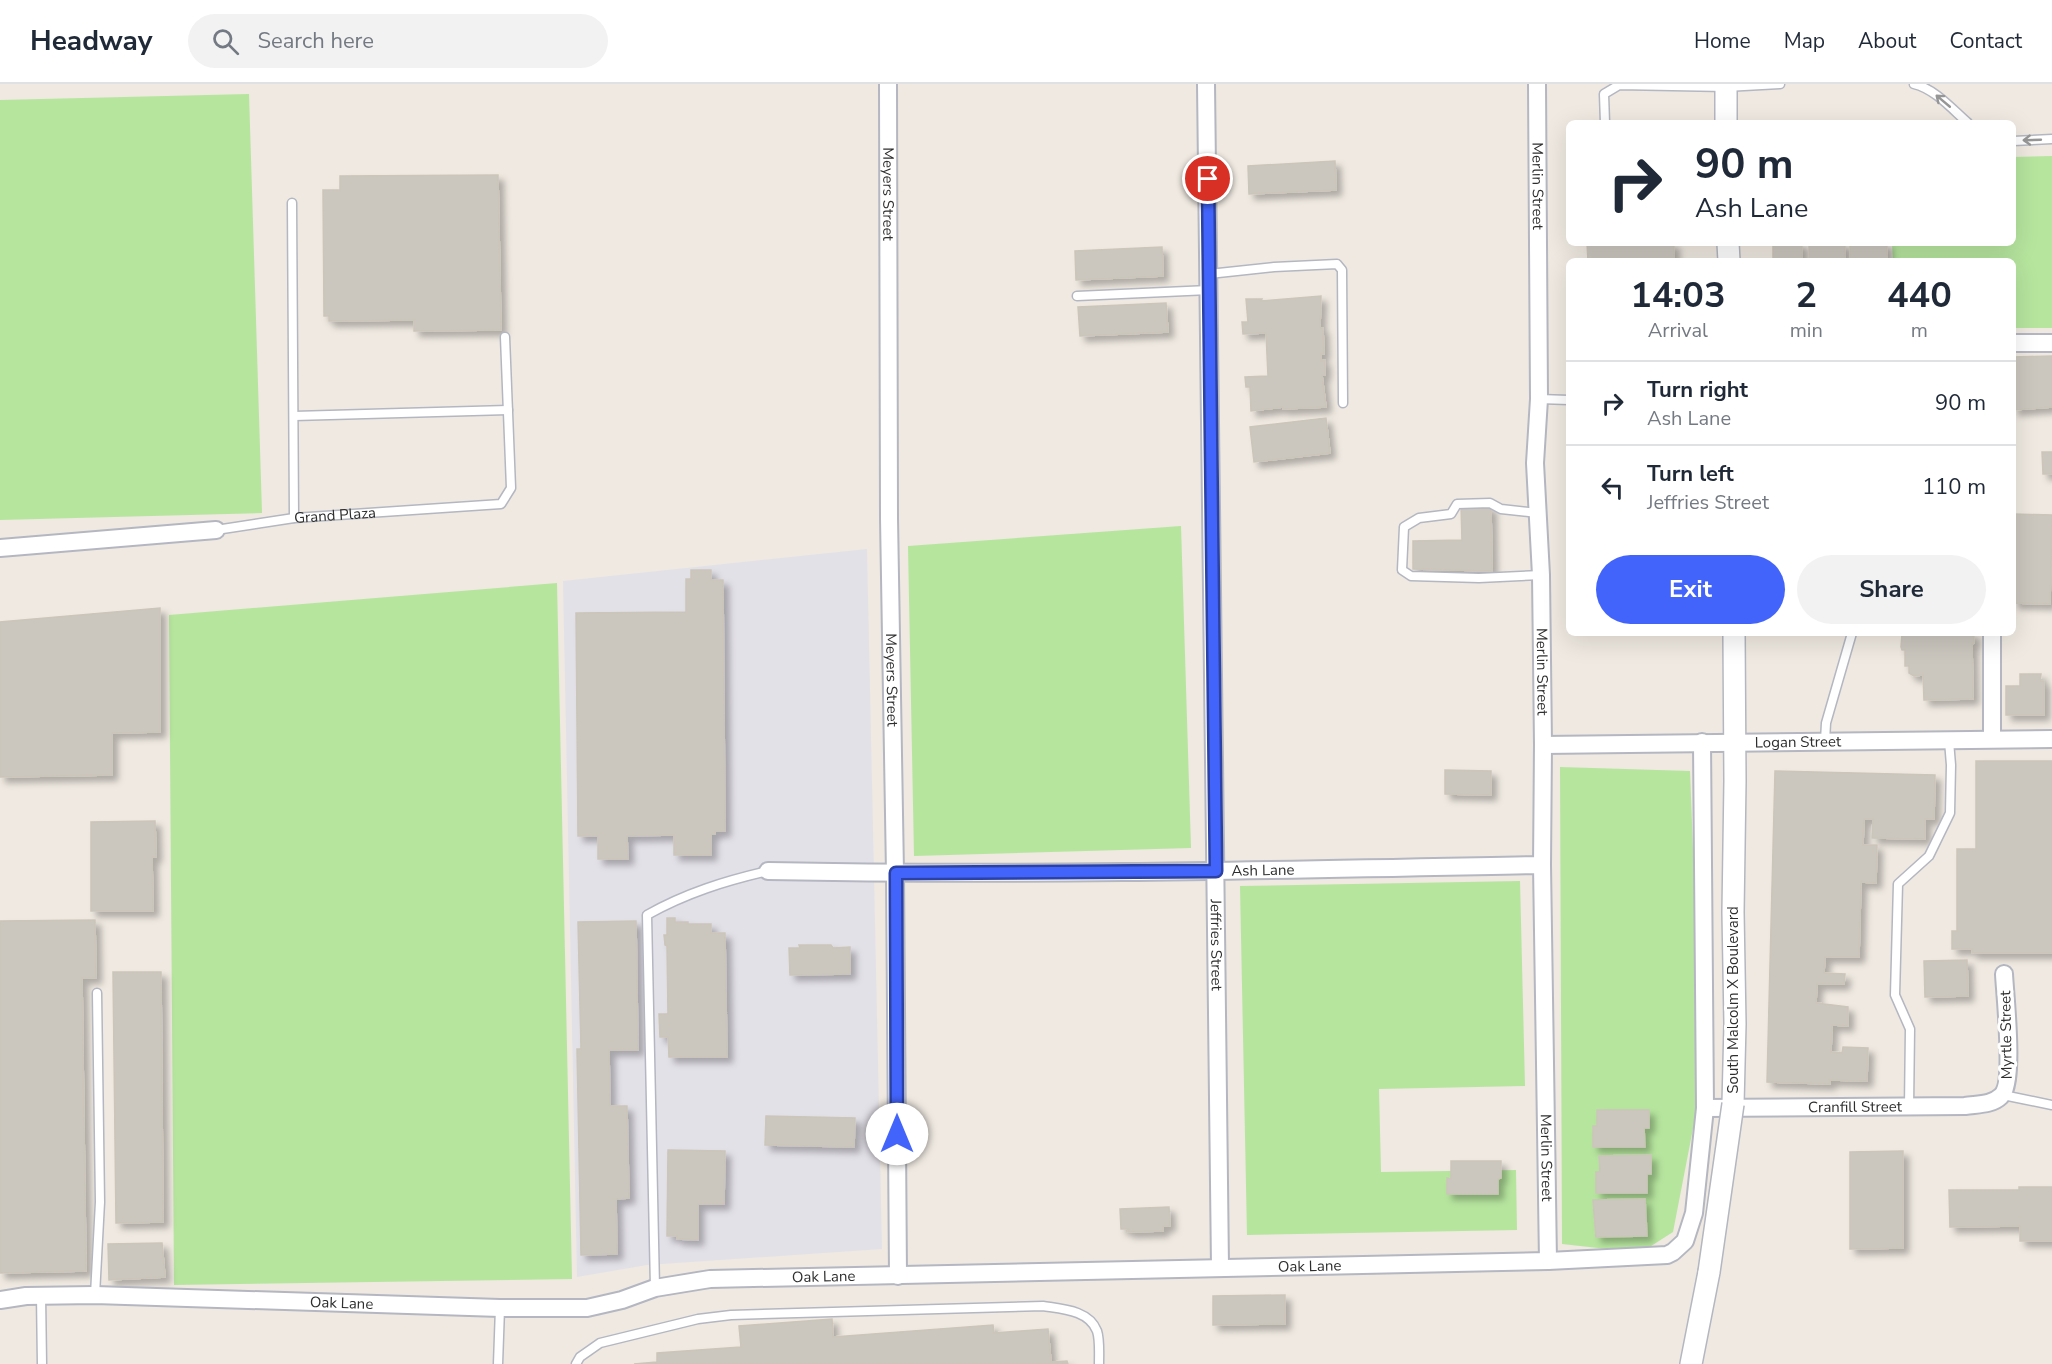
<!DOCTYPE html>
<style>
:root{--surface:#fff;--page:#f2f2f3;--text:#1f2937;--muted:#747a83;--line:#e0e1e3;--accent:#4264fb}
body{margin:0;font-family:"Nunito Sans",sans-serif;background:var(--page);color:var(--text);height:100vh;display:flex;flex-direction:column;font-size:22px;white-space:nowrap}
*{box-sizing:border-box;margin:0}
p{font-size:20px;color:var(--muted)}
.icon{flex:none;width:33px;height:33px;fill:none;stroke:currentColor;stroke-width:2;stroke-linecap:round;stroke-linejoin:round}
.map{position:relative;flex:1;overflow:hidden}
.panel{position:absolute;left:1566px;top:174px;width:450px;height:378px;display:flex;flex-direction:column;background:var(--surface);border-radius:9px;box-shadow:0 6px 24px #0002}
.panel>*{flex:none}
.hud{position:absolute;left:1566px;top:36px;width:450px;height:126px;border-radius:9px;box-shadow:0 6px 24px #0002;background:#fff;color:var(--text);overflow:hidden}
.pin{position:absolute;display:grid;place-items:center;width:51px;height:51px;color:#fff;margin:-26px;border:3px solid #fff;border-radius:50%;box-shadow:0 2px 6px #0007}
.me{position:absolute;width:66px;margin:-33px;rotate:0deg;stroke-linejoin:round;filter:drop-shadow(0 0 4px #0008)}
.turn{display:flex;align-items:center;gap:21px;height:126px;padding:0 30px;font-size:27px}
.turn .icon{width:78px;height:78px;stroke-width:2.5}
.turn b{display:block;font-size:42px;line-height:51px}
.eta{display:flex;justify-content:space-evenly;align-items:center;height:102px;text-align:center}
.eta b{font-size:36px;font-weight:700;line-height:42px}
.cta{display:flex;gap:12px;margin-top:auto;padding:12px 30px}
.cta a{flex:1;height:69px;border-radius:36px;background:var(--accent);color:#fff;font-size:24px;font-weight:700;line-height:69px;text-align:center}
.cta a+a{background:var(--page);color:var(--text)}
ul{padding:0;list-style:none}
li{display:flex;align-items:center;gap:18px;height:84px;padding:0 30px;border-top:2px solid var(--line)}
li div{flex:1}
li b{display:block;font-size:22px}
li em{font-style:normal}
header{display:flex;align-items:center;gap:36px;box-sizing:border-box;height:84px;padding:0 30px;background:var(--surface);border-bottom:2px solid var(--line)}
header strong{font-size:28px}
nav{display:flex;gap:33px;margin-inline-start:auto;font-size:21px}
.search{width:420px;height:54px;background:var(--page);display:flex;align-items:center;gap:15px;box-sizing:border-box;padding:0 21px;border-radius:33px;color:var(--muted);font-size:22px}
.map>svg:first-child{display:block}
</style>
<header>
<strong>Headway</strong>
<div class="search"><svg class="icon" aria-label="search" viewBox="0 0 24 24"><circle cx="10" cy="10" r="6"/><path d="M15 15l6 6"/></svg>Search here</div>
<nav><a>Home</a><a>Map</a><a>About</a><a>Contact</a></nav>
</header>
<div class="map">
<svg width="2052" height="1280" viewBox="0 0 2052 1280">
<defs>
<filter id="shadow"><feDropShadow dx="5.5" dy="5.5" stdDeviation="3" flood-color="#0004"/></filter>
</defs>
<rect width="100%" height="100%" fill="#efe9e1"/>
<!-- industrial -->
<path fill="#e3e1e8" d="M867 465 882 1165 647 1181 577 1193 563 497Z"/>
<!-- green -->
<path fill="#b6e59e" d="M249 10 262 429 0 436V16Z
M2052 72V244H2013V177H1893L1892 159H2013V73Z
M1181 442 1191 764 914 772 908 462Z
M557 499 572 1195 174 1201 169 531Z
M1560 683 1690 687 1702 998 1673 1148 1648 1164 1607 1165 1562 1160Z
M1520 797 1525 1002 1379 1005 1381 1088 1516 1086 1517 1146 1247 1151 1240 802Z"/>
<!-- building -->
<path fill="#cbc7bf" stroke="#cbc5ba" stroke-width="1.5" filter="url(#shadow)" d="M1335 77 1336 106 1249 110 1248 82Z
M498 91 501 246 414 247V236L329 237V232H324L323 106H340V92Z
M1587 159H1674V177H1588Z
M1773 159H1802V177H1773Z
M1809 159H1845V177H1809Z
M1850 159H1887V177H1850Z
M1162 163 1163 192 1076 196 1075 167Z
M1321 212 1320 244H1323L1324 270H1321V277L1325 276V291H1322L1326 323 1283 325V323L1251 327 1250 303H1246L1245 293 1268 292 1266 249 1243 250 1242 238H1248L1246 215H1262L1261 217Z
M1166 219 1168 248 1080 252 1078 223Z
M2052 272V323L2013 326V273Z
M1326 334 1330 369 1254 378 1250 343Z
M2042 368H2052V390H2043Z
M1461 422H1491L1492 487 1413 485V457L1462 456Z
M2013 430 2052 431 2050 520 2013 519Z
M691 486H711V496H723L725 747H715V750H711V771H674V751L627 752 628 775H598V752H578L576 529 686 528V495H691Z
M160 524V648L112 649V691L0 693V538Z
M1922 549H1974V559L1972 560 1973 615 1924 616 1923 591 1914 592 1909 589V582H1905V566H1902L1901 563 1902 550Z
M2020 590H2041L2040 597H2044V631H2006V602H2020Z
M1976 677H2052V869H1972V865H1952V847H1957V765H1976Z
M1445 686 1491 687V711L1445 710Z
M1775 687 1935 691 1934 735H1925V755L1872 754 1873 735H1864L1863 761H1877L1876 799 1861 798 1859 873H1825L1824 889 1845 890 1844 900H1817L1816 919 1848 923V942L1832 941 1831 968 1842 969 1843 963 1868 964 1867 997 1830 996V1000L1767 998Z
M155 737 156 773H152L153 827H91V738Z
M667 834H675V838H688V840H711V849H725L727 973H669L668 953H660L659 930H668L667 862 665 861 664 851H667Z
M95 836 96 894H82L86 1187 0 1189V837Z
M636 837 638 966H609L610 1022H627L629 1114 616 1115 617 1170 581 1171 577 965H581L578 838Z
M799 861H831L833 864 850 863V890L790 891 789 864H800Z
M1967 876 1968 912 1925 913 1924 877Z
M113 888H161L163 1138 116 1139Z
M1597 1026H1649V1044H1644L1645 1063H1593V1042H1597Z
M766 1032 855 1034 854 1063 765 1061Z
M668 1066 725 1067 724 1120H698V1156L677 1155V1152H667Z
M1903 1067V1164L1850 1165V1068Z
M1651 1071V1090H1647V1109H1596V1088H1600L1599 1072Z
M1451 1077H1501V1094L1498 1095V1110H1447V1094L1451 1095Z
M2019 1103H2052V1157H2020V1142L1950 1143 1949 1106H2019Z
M1645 1115 1647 1152 1596 1153 1593 1116Z
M1169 1123 1170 1142H1163V1147L1128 1148V1145H1121L1120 1125Z
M162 1159 165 1193 109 1196 108 1160Z
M1285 1211V1240L1213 1241V1212Z
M832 1235 833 1253 993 1241 994 1249 1048 1245 1051 1278 1067 1277 1068 1280H634L657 1278V1269L741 1263 739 1242Z"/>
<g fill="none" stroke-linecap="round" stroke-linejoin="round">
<!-- service casing -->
<g stroke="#b4b7c1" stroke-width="11">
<g id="service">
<path d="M1914 0C1935 5 1952 25 1968 39"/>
<path d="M1605 39 1604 10 1619 1 1726 3 1780 0"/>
<path d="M2013 57 2052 55"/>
<path d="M292 119 294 434"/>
<path d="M1209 190 1274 183 1337 180 1342 186 1343 319"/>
<path d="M1077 212 1209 206"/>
<path d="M1539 315 1569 316"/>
<path d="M294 332 508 326"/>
<path d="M1538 429 1501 425 1490 419 1457 420 1451 430 1419 434 1404 443 1402 486 1411 492 1479 494 1541 491"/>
<path id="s1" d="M216 446 294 434 501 420 511 404 505 253"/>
<path d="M1825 657 1826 639 1852 549"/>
<path d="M2003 1011 2052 1021"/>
<path d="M1909 1023 1910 945 1895 911 1898 800 1929 772 1950 729 1951 681 1949 657"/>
<path d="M655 1204 647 831C686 809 725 797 768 787"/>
<path d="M41 1211 42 1280"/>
<path d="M95 1211 100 1118 97 909"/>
<path d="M498 1280 500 1224"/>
<path d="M576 1280 580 1273 600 1259 698 1235 731 1231 1043 1222C1062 1225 1089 1226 1097 1247 1100 1256 1099 1270 1099 1280"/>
</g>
</g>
<!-- minor casing -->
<g stroke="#b4b7c1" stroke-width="20">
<g id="minor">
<path id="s2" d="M888 0 889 434 895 789 898 1192"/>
<path id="s3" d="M1206 0 1220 1183"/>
<path id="s4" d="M1537 0 1539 315 1535 379 1541 491 1543 661 1542 781 1548 1177"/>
<path d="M2013 259H2052"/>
<path d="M0 464 216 446"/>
<path d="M1992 549V655"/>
<path id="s5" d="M1543 661 2052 655"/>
<path id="s6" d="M768 787C1026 792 1284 786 1542 781"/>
<path id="s7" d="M1705 1024 1965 1022C1978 1020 1992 1021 2001 1012 2015 1000 2005 911 2004 890"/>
<path id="s8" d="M0 1216 26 1212 95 1211 500 1224H587L622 1216 655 1204 710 1195 1548 1177 1667 1171 1673 1168 1685 1157 1694 1129 1705 1024 1702 658"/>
</g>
</g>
<!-- tertiary casing -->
<g stroke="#b4b7c1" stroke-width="24">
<path id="tertiary" d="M1726 39V0
M1728 159 1729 177
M1733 1020 1735 940 1733 828 1735 697 1734 549
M1691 1280 1709 1188"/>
</g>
<!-- service -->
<use href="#service" stroke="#fff" stroke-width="8"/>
<!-- minor -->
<use href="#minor" stroke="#fff" stroke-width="16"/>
<!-- tertiary -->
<use href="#tertiary" stroke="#fff" stroke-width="21"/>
<!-- tertiary-bridge casing -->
<g stroke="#b4b7c1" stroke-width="24" stroke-linecap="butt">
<path id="tertiary-bridge" d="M1709 1188 1733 1020"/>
</g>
<!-- tertiary-bridge -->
<use href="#tertiary-bridge" stroke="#fff" stroke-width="21"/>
</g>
<!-- one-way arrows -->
<defs><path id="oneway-shaft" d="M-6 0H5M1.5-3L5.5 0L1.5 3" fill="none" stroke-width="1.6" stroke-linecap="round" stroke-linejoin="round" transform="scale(1.5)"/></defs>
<g stroke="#969696">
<use href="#oneway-shaft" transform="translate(1943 17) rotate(-140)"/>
<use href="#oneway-shaft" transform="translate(2032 56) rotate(178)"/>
</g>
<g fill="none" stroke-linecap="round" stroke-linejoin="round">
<!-- route casing -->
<g stroke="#2b41a3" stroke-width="15">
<path id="route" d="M897 1050 896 789 1216 787 1208 95"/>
</g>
<!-- route -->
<use href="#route" stroke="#4264fb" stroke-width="10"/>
</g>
<g text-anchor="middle" stroke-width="6" stroke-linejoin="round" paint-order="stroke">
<!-- street labels -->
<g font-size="15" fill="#2e2e2e" stroke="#fff">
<text dy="5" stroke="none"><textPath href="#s4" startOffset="102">Merlin Street</textPath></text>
<text dy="5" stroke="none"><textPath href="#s2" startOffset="110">Meyers Street</textPath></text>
<text dy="5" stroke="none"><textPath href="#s1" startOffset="120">Grand Plaza</textPath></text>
<text dy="5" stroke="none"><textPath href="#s4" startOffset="588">Merlin Street</textPath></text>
<text dy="5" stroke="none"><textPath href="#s2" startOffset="596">Meyers Street</textPath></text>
<text dy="5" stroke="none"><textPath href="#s5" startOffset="255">Logan Street</textPath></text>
<text dy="5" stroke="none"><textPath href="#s6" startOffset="495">Ash Lane</textPath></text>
<text dy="5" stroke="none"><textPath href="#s3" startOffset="861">Jeffries Street</textPath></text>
<text transform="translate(1733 916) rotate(-90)" y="5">South Malcolm X Boulevard</text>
<text transform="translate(2006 951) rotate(-91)" y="5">Myrtle Street</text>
<text dy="5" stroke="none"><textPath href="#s7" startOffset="150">Cranfill Street</textPath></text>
<text dy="5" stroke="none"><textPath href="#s4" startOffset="1074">Merlin Street</textPath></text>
<text dy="5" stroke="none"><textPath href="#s8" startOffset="1314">Oak Lane</textPath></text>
<text dy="5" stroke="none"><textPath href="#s8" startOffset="828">Oak Lane</textPath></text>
<text dy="5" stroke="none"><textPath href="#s8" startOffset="342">Oak Lane</textPath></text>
</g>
</g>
</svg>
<div class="pin" style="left:1208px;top:95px;background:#d93025"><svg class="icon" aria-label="arrive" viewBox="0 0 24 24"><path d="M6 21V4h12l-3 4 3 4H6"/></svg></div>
<svg class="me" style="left:897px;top:1050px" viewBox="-20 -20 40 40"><circle r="19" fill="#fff"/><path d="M0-13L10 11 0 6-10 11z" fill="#4264fb"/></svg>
<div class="hud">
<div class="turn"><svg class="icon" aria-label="right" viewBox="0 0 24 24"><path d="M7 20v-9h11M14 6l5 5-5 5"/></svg><div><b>90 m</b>Ash Lane</div></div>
</div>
<section class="panel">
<div class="eta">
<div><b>14:03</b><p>Arrival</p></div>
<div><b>2</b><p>min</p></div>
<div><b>440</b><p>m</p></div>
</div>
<ul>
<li><svg class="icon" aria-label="right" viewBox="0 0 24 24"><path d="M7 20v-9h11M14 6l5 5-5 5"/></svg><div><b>Turn right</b><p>Ash Lane</p></div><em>90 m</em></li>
<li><svg class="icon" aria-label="left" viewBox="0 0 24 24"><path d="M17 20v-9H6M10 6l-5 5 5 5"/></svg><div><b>Turn left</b><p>Jeffries Street</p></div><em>110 m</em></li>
</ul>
<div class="cta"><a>Exit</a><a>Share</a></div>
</section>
</div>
